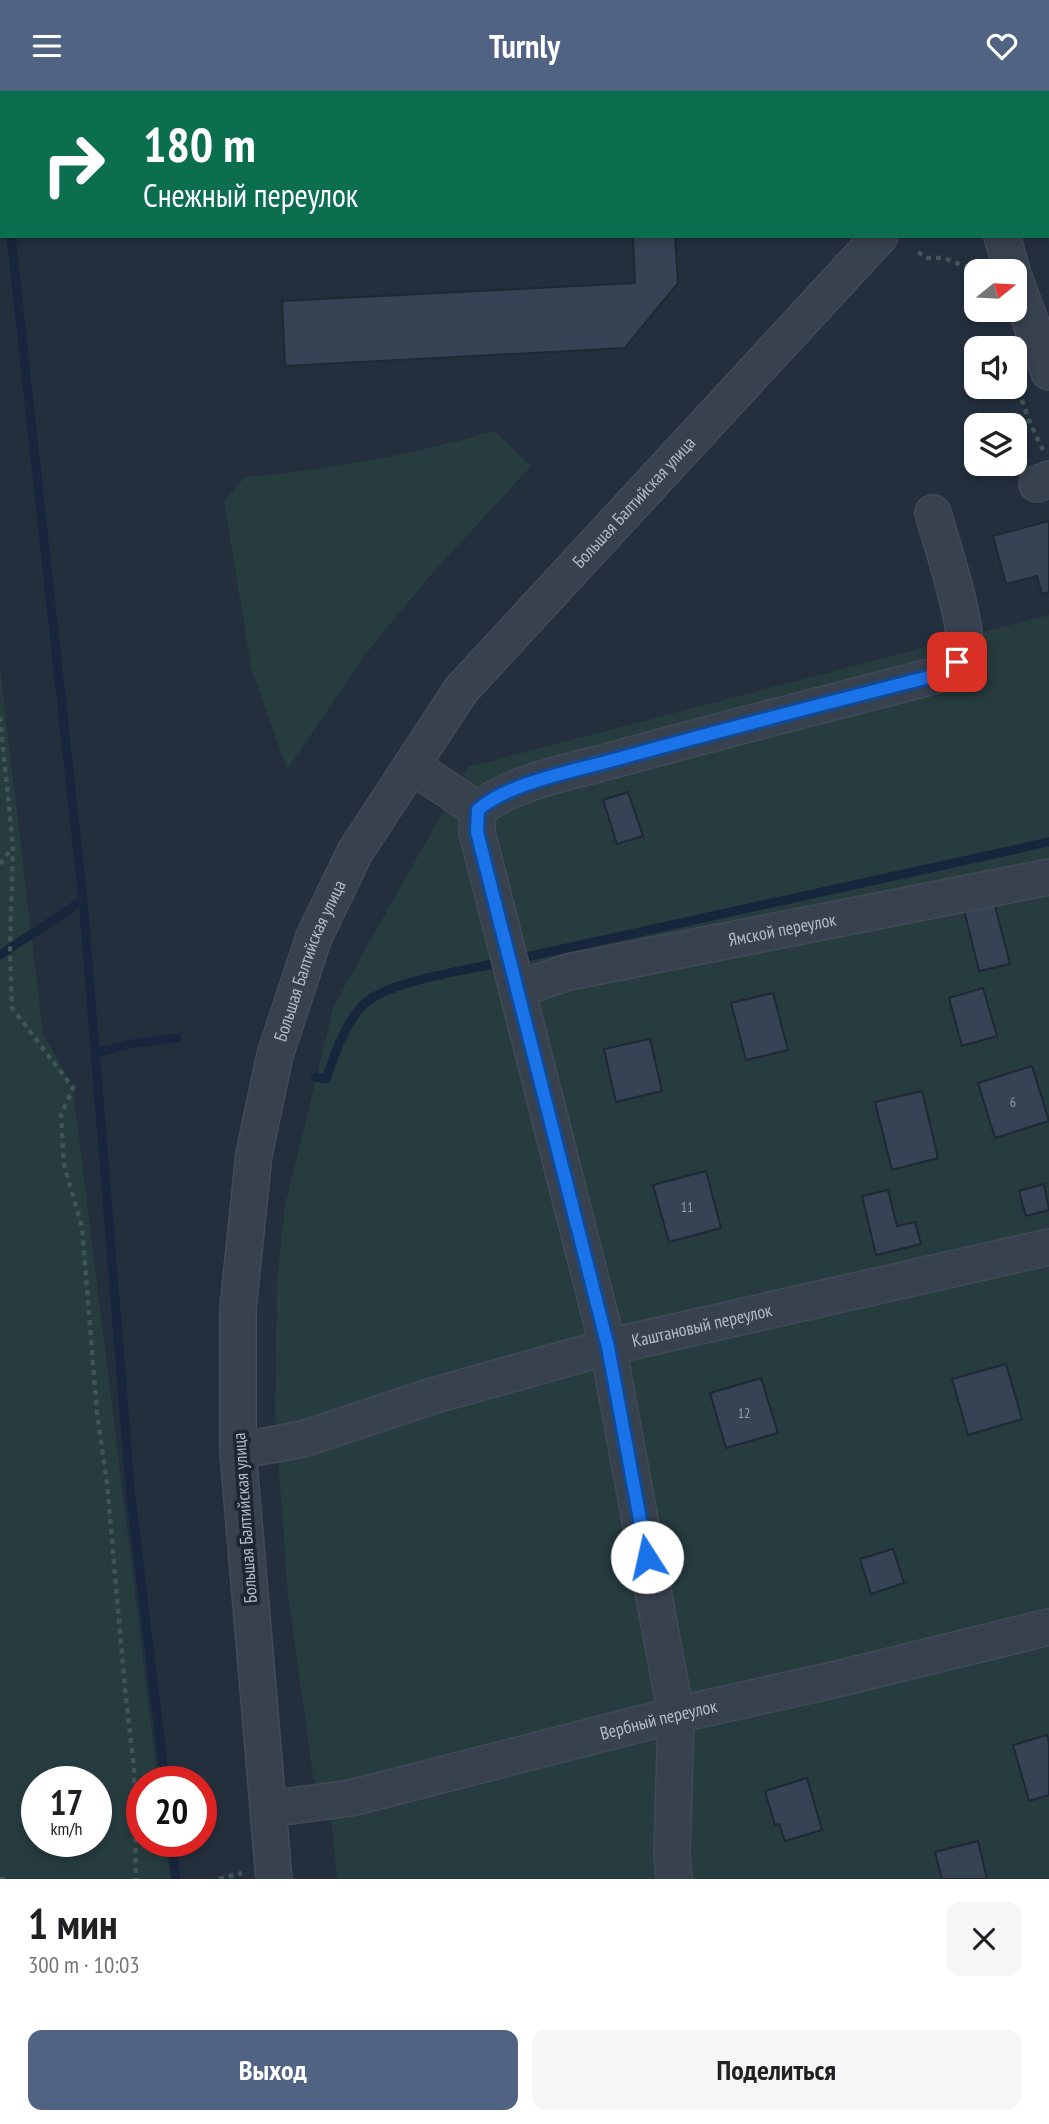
<!DOCTYPE html>
<html lang="ru">
<meta charset="utf-8">
<style>
:root{--surface:#fff;--page:#f6f6f6;--text:#202124;--muted:#757577;--accent:#506383}
body{margin:0;font-family:"PT Sans Narrow",sans-serif;background:var(--page);color:var(--text);height:100vh;display:flex;flex-direction:column;font-size:26px;white-space:nowrap}
*{box-sizing:border-box;margin:0}
p{font-size:23px;color:var(--muted)}
.icon{flex:none;width:38px;height:38px;fill:none;stroke:currentColor;stroke-width:2;stroke-linecap:round;stroke-linejoin:round}
.map{position:relative;height:1788px;overflow:hidden}
.side{display:flex;flex-direction:column;background:var(--surface);flex:1}
.side>*{flex:none}
.top-card{position:absolute;left:0px;top:0px;width:1050px;height:147px;box-shadow:0 4px 10px #0003;background:#0b6e4f;color:#fff;overflow:hidden}
.needle{width:46px;rotate:72deg}
.tools{position:absolute;left:964px;top:168px;display:grid;gap:14px}
.tools a{display:grid;place-items:center;width:63px;height:63px;border-radius:14px;background:var(--surface);box-shadow:0 4px 10px #0003;font-size:35px}
.speed{position:absolute;left:21px;top:1675px;display:flex;gap:14px;font-size:35px;font-weight:700;text-align:center}
.speed>*{display:grid;place-content:center;width:91px;height:91px;border-radius:50%;background:var(--surface);box-shadow:0 4px 10px #0003;line-height:1}
.speed small{font-size:18px;font-weight:400}
.speed .limit{border:10px solid #d22;background:#fff;color:#111}
.pin{position:absolute;display:grid;place-items:center;width:60px;height:60px;color:#fff;margin:-30px;border-radius:14px;box-shadow:0 4px 10px #0006}
.me{position:absolute;width:77px;margin:-38px;rotate:350deg;stroke-linejoin:round;filter:drop-shadow(0 0 5px #0008)}
.turn{display:flex;align-items:center;gap:24px;height:147px;padding:0 28px;font-size:32px}
.turn .icon{width:91px;height:91px;stroke-width:2.5}
.turn b{display:block;font-size:49px;line-height:60px}
.round{display:grid;place-items:center;flex:none;width:74px;height:74px;border-radius:14px;background:var(--page)}
.head{display:flex;align-items:center;justify-content:space-between;height:119px;padding:0 28px}
h1{font-size:42px;font-weight:800;line-height:52px}
.button{display:flex;gap:14px;margin-top:auto;padding:14px 28px}
.button a{flex:1;height:80px;border-radius:14px;background:var(--accent);color:#fff;font-size:28px;font-weight:800;line-height:80px;text-align:center}
.button a+a{background:var(--page);color:var(--text)}
header{display:flex;justify-content:space-between;align-items:center;height:91px;padding:0 28px;background:var(--accent);color:#fff;font-size:32px;font-weight:800}
.map>svg:first-child{display:block}
</style>
<header><svg class="icon" aria-label="menu" viewBox="0 0 24 24"><path d="M4 6h16M4 12h16M4 18h16"/></svg>Turnly<svg class="icon" aria-label="heart" viewBox="0 0 24 24"><path d="M12 20l-8-8c-3-5 5-10 8-4 3-6 11-1 8 4z"/></svg></header>
<div class="map">
<svg width="1049" height="1788" viewBox="0 0 1049 1788">
<rect width="100%" height="100%" fill="#242f3e"/>
<!-- green -->
<path fill="#263c3f" fill-rule="evenodd" d="M494 340 531 375 430 485 364 565 287 679 251 576 224 410 245 386C330 379 412 364 494 340Z
M1049 524V1788H337L332 1734 313 1684 288 1505 275 1325 277 1190 285 1115 334 914 468 676Z
M0 577 43 942 73 997 158 1690H142V1750H165L170 1788H0ZM37 1690H96V1750H37Z"/>
<g fill="none" stroke-linecap="round" stroke-linejoin="round">
<!-- stream -->
<path stroke="#17263c" stroke-width="9" d="M0 39 2 55
M11 145 83 809 131 1407 165 1690
M0 864 83 809
M517 868 1049 751
M96 962 130 953 177 947
M315 986 326 988C335 963 343 937 361 916 383 890 469 879 503 871
M172 1750 176 1788"/>
</g>
<!-- building -->
<path fill="#364354" stroke="#1f2835" stroke-width="2" d="M633 145H675L678 192 625 257 285 275 282 210 635 192Z
M1049 430V501L1042 503 1037 485 1006 493 993 445Z
M628 701 643 745 617 753 603 709Z
M994 811 1010 873 979 880 964 819Z
M983 897 997 945 962 955 949 907Z
M773 902 788 959 746 969 731 912Z
M650 948 662 1000 616 1011 604 958Z
M1032 975 1049 1030 995 1047 978 992Z
M922 1000 938 1067 892 1079 875 1011Z
M706 1080 721 1137 669 1151 653 1094Z
M1044 1093 1049 1119 1026 1125 1019 1100Z
M888 1099 897 1135 915 1131 921 1153 876 1164 862 1105Z
M1006 1273 1022 1328 968 1344 952 1288Z
M761 1287 778 1342 726 1357 710 1302Z
M893 1458 904 1492 871 1503 860 1468Z
M1047 1644 1049 1652V1704L1029 1710 1013 1654Z
M807 1687 822 1739 785 1750 779 1733 775 1734 765 1700Z
M978 1750 987 1788H942L935 1761Z"/>
<g fill="none" stroke-linecap="round" stroke-linejoin="round">
<!-- minor casing -->
<g stroke="#414a57" stroke-width="38">
<g id="minor">
<path d="M978 0 987 2"/>
<path d="M1017 2 1019 0"/>
<path d="M1048 94 1049 93"/>
<path d="M1002 145 1012 180"/>
<path d="M1015 189 1049 281"/>
<path d="M1037 393 1049 388"/>
<path d="M412 675 478 719"/>
<path d="M478 719 477 741 608 1256 676 1624 672 1763 674 1788"/>
<path d="M478 719C508 692 577 679 617 668 723 639 830 612 937 584 946 578 962 571 964 559 969 535 941 450 933 422"/>
<path id="s1" d="M518 898 569 881 1049 786"/>
<path id="s2" d="M238 1360 303 1348 432 1305 608 1256 1049 1156"/>
<path id="s3" d="M268 1718 351 1707 667 1626 833 1589 1049 1536"/>
<path id="s4" d="M274 1788 238 1360V1217L254 1063 275 964 314 846 355 761 461 599 880 145"/>
</g>
</g>
<!-- path -->
<path stroke="#3f5557" stroke-width="4.5" stroke-dasharray="5 5" stroke-linecap="butt" d="M918 161 926 167H944L974 179 978 178
M1015 290 1030 332 1043 359
M0 626 13 756 10 859 12 917 73 997 61 1024 64 1074 82 1136 97 1322 107 1392 125 1598 134 1678 136 1788
M0 773 12 757
M0 1788H7
M219 1788 242 1782"/>
<!-- minor -->
<use href="#minor" stroke="#38414e" stroke-width="35"/>
</g>
<g fill="none" stroke-linecap="round" stroke-linejoin="round">
<!-- route casing -->
<g stroke="#114b97" stroke-width="18">
<path id="route" d="M647 1466 608 1256 477 741 478 719C507 692 578 679 617 668 723 639 830 611 937 584L957 571"/>
</g>
<!-- route -->
<use href="#route" stroke="#1a73e8" stroke-width="12"/>
</g>
<g text-anchor="middle" stroke-width="7" stroke-linejoin="round" paint-order="stroke">
<!-- number labels -->
<g font-size="14" fill="#929caa">
<text x="1013" y="1016">6</text>
<text x="687" y="1121">11</text>
<text x="744" y="1327">12</text>
</g>
<!-- street labels -->
<g font-size="18" fill="#b4bcc9" stroke="#1d2633">
<text dy="6" stroke="none"><textPath href="#s4" startOffset="1496">Большая Балтийская улица</textPath></text>
<text dy="6" stroke="none"><textPath href="#s1" startOffset="271">Ямской переулок</textPath></text>
<text dy="6" stroke="none"><textPath href="#s4" startOffset="929">Большая Балтийская улица</textPath></text>
<text dy="6" stroke="none"><textPath href="#s2" startOffset="481">Каштановый переулок</textPath></text>
<text transform="translate(245 1427) rotate(-94)" y="6">Большая Балтийская улица</text>
<text dy="6" stroke="none"><textPath href="#s3" startOffset="401">Вербный переулок</textPath></text>
</g>
</g>
</svg>
<div class="tools">
<a><svg class="needle" viewBox="-14 -14 28 28"><path d="M0-13l5 13h-10z" fill="#e53935"/><path d="M0 13l5-13h-10z" fill="#757577"/></svg></a>
<a><svg class="icon" aria-label="sound" viewBox="0 0 24 24"><path d="M4 9h4l5-4v14l-5-4H4zM17 9q2 3 0 6"/></svg></a>
<a><svg class="icon" aria-label="layers" viewBox="0 0 24 24"><path d="M12 4l9 5-9 5-9-5zM3 14l9 5 9-5"/></svg></a>
</div>
<div class="speed"><div>17<small>km/h</small></div><div class="limit">20</div></div>
<div class="pin" style="left:957px;top:571px;background:#d93025"><svg class="icon" aria-label="arrive" viewBox="0 0 24 24"><path d="M6 21V4h12l-3 4 3 4H6"/></svg></div>
<svg class="me" style="left:647px;top:1466px" viewBox="-20 -20 40 40"><circle r="19" fill="#fff"/><path d="M0-13L10 11 0 6-10 11z" fill="#1a73e8"/></svg>
<div class="top-card">
<div class="turn"><svg class="icon" aria-label="right" viewBox="0 0 24 24"><path d="M7 20v-9h11M14 6l5 5-5 5"/></svg><div><b>180 m</b>Снежный переулок</div></div>
</div>
</div>
<section class="side">
<div class="head"><div><h1>1 мин</h1><p>300 m · 10:03</p></div><a class="round"><svg class="icon" aria-label="close" viewBox="0 0 24 24"><path d="M6 6l12 12M18 6L6 18"/></svg></a></div>
<div class="button"><a>Выход</a><a>Поделиться</a></div>
</section>
